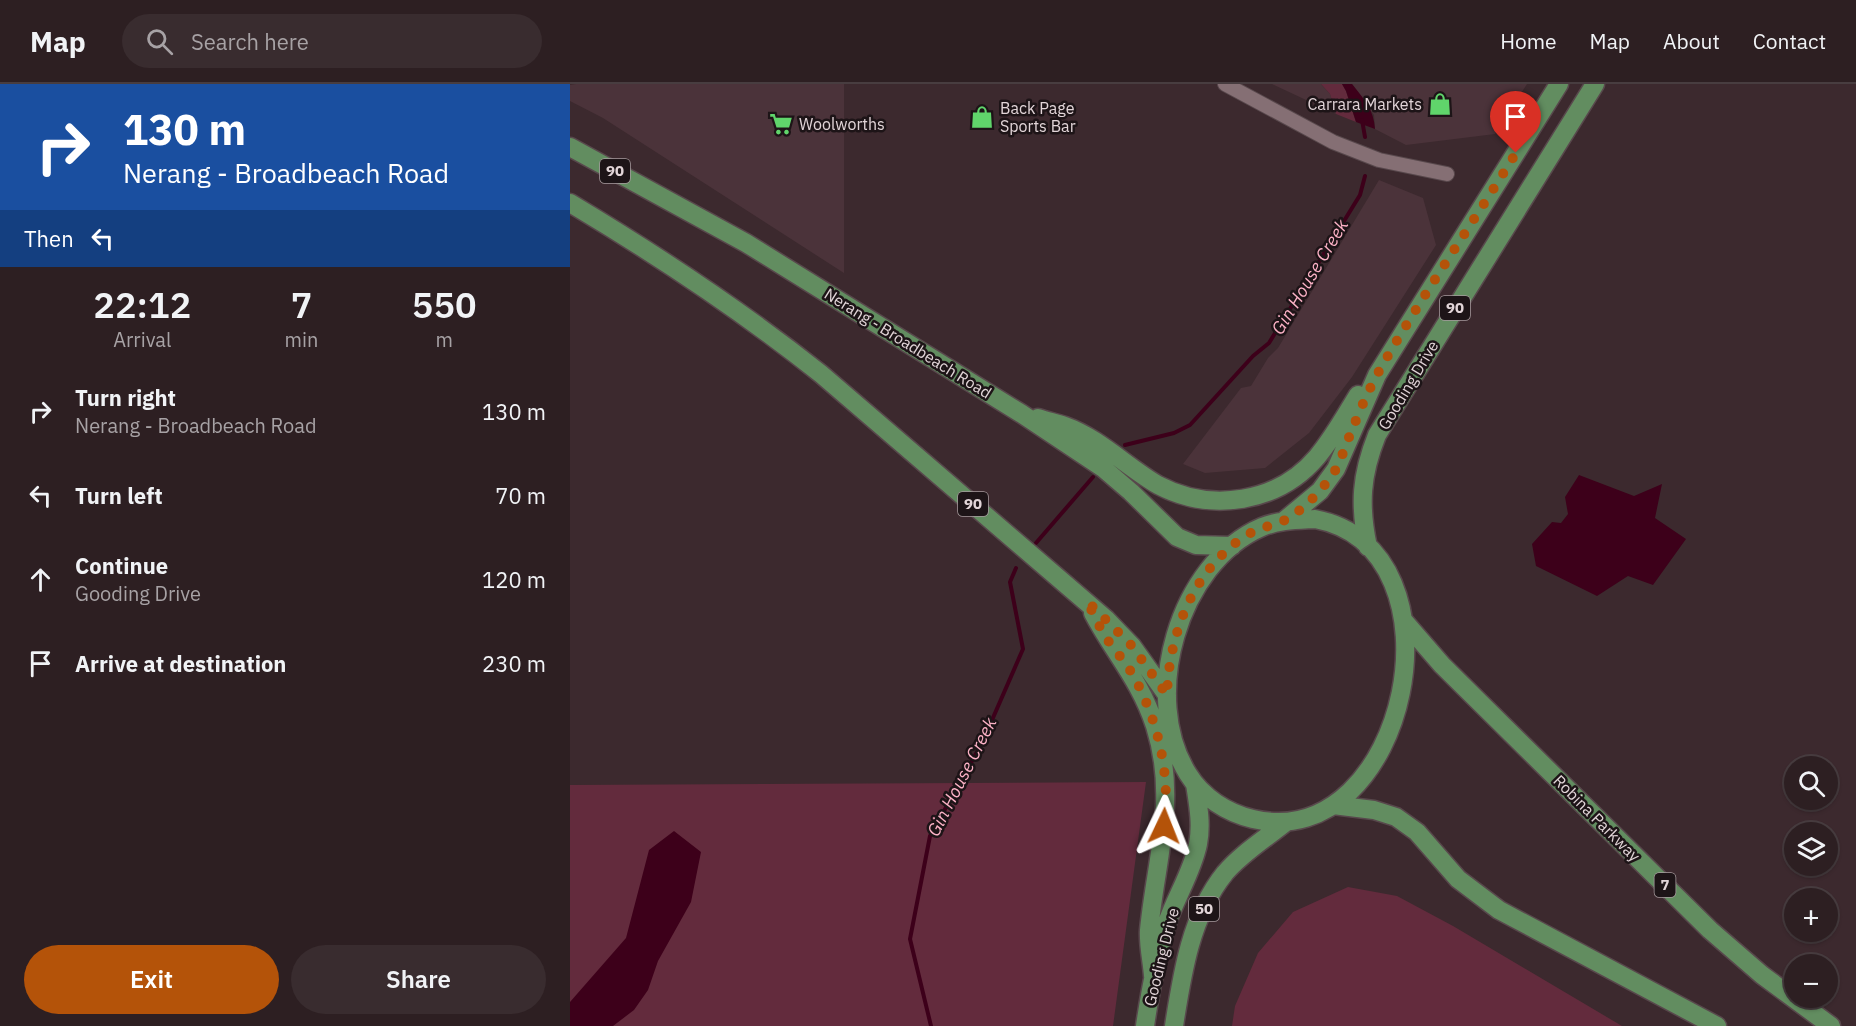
<!DOCTYPE html>
<meta charset="utf-8">
<style>
:root{--surface:#2d1f22;--page:#392c2f;--text:#f1f3f6;--muted:#a7a2a5;--line:#483d40;--accent:#b45309}
body{margin:0;font-family:"IBM Plex Sans",sans-serif;background:var(--page);color:var(--text);height:100vh;display:flex;flex-direction:column;font-size:22px;white-space:nowrap}
*{box-sizing:border-box;margin:0}
p{font-size:20px;color:var(--muted)}
.icon{flex:none;width:33px;height:33px;fill:none;stroke:currentColor;stroke-width:2;stroke-linecap:round;stroke-linejoin:round}
.map{position:relative;flex:1;overflow:hidden}
.details{display:flex;flex-direction:column;background:var(--surface);width:570px}
.details>*{flex:none}
.banner{background:#1a4fa0;color:#fff;overflow:hidden}
.tools{position:absolute;left:1214px;top:672px;display:grid;gap:12px}
.tools a{display:grid;place-items:center;width:54px;height:54px;border-radius:50%;background:var(--surface);box-shadow:0 2px 4px #0004,0 0 0 2px var(--line);font-size:30px}
.pin{position:absolute;display:grid;place-items:center;width:51px;height:51px;color:#fff;margin:-62px -26px;border-radius:50% 50% 50% 0;rotate:-45deg;box-shadow:0 0 6px #0007}
.pin .icon{rotate:45deg}
.me{position:absolute;width:66px;margin:-33px;rotate:2deg;stroke-linejoin:round;filter:drop-shadow(0 0 4px #0008)}
.turn{display:flex;align-items:center;gap:21px;height:126px;padding:0 24px;font-size:27px}
.turn .icon{width:78px;height:78px;stroke-width:2.5}
.turn b{display:block;font-size:42px;line-height:51px}
.then{display:flex;align-items:center;height:57px;padding:0 24px;background:#0003;gap:12px;font-size:22px}
.eta{display:flex;justify-content:space-evenly;align-items:center;height:102px;text-align:center}
.eta b{font-size:36px;font-weight:600;line-height:42px}
.action{display:flex;gap:12px;margin-top:auto;padding:12px 24px}
.action a{flex:1;height:69px;border-radius:36px;background:var(--accent);color:#fff;font-size:24px;font-weight:600;line-height:69px;text-align:center}
.action a+a{background:var(--page);color:var(--text)}
ul{padding:0;list-style:none}
li{display:flex;align-items:center;gap:18px;height:84px;padding:0 24px}
li div{flex:1}
li b{display:block;font-size:22px}
li em{font-style:normal}
header{display:flex;align-items:center;gap:36px;box-sizing:border-box;height:84px;padding:0 30px;background:var(--surface);border-bottom:2px solid var(--line)}
header strong{font-size:28px}
nav{display:flex;gap:33px;margin-inline-start:auto;font-size:21px}
.search{width:420px;height:54px;background:var(--page);display:flex;align-items:center;gap:15px;box-sizing:border-box;padding:0 21px;border-radius:33px;color:var(--muted);font-size:22px}
main{display:flex;flex:1;min-height:0}
.map>svg:first-child{display:block}
</style>
<header>
<strong>Map</strong>
<div class="search"><svg class="icon" aria-label="search" viewBox="0 0 24 24"><circle cx="10" cy="10" r="6"/><path d="M15 15l6 6"/></svg>Search here</div>
<nav><a>Home</a><a>Map</a><a>About</a><a>Contact</a></nav>
</header>
<main>
<section class="details">
<div class="banner">
<div class="turn"><svg class="icon" aria-label="right" viewBox="0 0 24 24"><path d="M7 20v-9h11M14 6l5 5-5 5"/></svg><div><b>130 m</b>Nerang - Broadbeach Road</div></div>
<div class="then">Then<svg class="icon" aria-label="left" viewBox="0 0 24 24"><path d="M17 20v-9H6M10 6l-5 5 5 5"/></svg></div>
</div>
<div class="eta">
<div><b>22:12</b><p>Arrival</p></div>
<div><b>7</b><p>min</p></div>
<div><b>550</b><p>m</p></div>
</div>
<ul>
<li><svg class="icon" aria-label="right" viewBox="0 0 24 24"><path d="M7 20v-9h11M14 6l5 5-5 5"/></svg><div><b>Turn right</b><p>Nerang - Broadbeach Road</p></div><em>130 m</em></li>
<li><svg class="icon" aria-label="left" viewBox="0 0 24 24"><path d="M17 20v-9H6M10 6l-5 5 5 5"/></svg><div><b>Turn left</b></div><em>70 m</em></li>
<li><svg class="icon" aria-label="ahead" viewBox="0 0 24 24"><path d="M12 20V5M6 11l6-6 6 6"/></svg><div><b>Continue</b><p>Gooding Drive</p></div><em>120 m</em></li>
<li><svg class="icon" aria-label="arrive" viewBox="0 0 24 24"><path d="M6 21V4h12l-3 4 3 4H6"/></svg><div><b>Arrive at destination</b></div><em>230 m</em></li>
</ul>
<div class="action"><a>Exit</a><a>Share</a></div>
</section>
<div class="map">
<svg width="1286" height="942" viewBox="0 0 1286 942">
<rect width="100%" height="100%" fill="#3c292e"/>
<!-- built -->
<path fill="#4b333a" d="M6 0H274V189L33 34 0 17V1Z
M702 0H751L760 10 766 30Z
M782 0H957L925 50 836 61 805 45 804 31Z
M809 96 853 114 866 161 782 293 739 349 695 384 635 389 613 380 671 304 681 302 698 274 708 264Z"/>
<!-- green -->
<path fill="#632b3d" d="M751 0H772L776 7 786 38 766 30 760 10Z
M576 698 543 942H0V701Z
M778 803 827 812 883 842 1052 942H662L665 922 688 869 723 828Z"/>
<!-- water -->
<path fill="#3d001a" d="M772 0H782C794 15 804 26 805 45L786 38 776 7Z
M1009 391 1064 412 1092 400 1085 434 1116 455 1083 501 1058 492 1027 512 966 482 962 460 982 438 991 439 998 430 995 413Z
M104 747 131 768 121 818 88 877 78 906 64 926 43 942H0V918L56 854 79 766Z"/>
<g fill="none" stroke-linecap="round" stroke-linejoin="round">
<!-- stream -->
<path stroke="#3d001a" stroke-width="4" d="M792 36 795 53
M555 361 604 349 620 341 683 272 699 259 790 111 795 92
M466 459 523 393
M361 942 340 855 360 752 412 659 453 565 440 498 446 484"/>
<!-- street casing -->
<g stroke="#58484c" stroke-width="16">
<path id="street" d="M655 0 763 58 809 76 877 90"/>
</g>
<!-- primary casing -->
<g stroke="#58484c" stroke-width="21">
<path id="primary" d="M0 63 176 159 452 330 533 384 561 408 607 453 626 461 662 462
M0 119C87 171 172 227 251 290L536 535 562 562 597 611
M468 334C477 337 486 339 495 342 529 354 557 383 588 401 641 429 708 419 747 373 763 354 775 332 788 311
M745 435C901 464 838 771 683 735 657 729 632 713 618 690 570 614 608 479 692 443 709 436 727 436 745 435Z
M715 436 750 407 766 385 807 291 989 0
M798 463C789 421 791 391 807 351L1025 0
M523 529C544 569 570 596 585 642 608 715 586 774 579 846 578 861 582 877 583 892
M833 536 872 581 1140 846 1192 891 1261 942
M763 721 804 726 826 733 847 748 888 795 929 826 1147 942
M575 942C580 908 586 875 596 842 605 814 622 789 628 760 632 740 628 720 625 700
M604 942C612 890 621 831 655 789 672 769 695 755 716 738"/>
</g>
<!-- street -->
<use href="#street" stroke="#856f74" stroke-width="14"/>
<!-- primary -->
<use href="#primary" stroke="#628d60" stroke-width="18"/>
</g>
<g fill="none" stroke-linecap="round" stroke-linejoin="round">
<!-- route -->
<path stroke="#b45309" stroke-width="10" stroke-dasharray="0 18" d="M594 742C601 691 588 636 563 591 555 578 545 566 536 554 529 542 523 529 517 517L562 562 597 611C599 550 623 485 677 451 690 443 703 442 715 436 733 427 756 402 766 385 772 374 775 362 780 351 788 331 797 309 808 289 850 215 901 142 946 69"/>
</g>
<!-- icons -->
<defs>
<g id="shop-bare" transform="scale(1.8)"><path d="M-5-2.5h2.3a2.7 3.5 0 0 1 5.4 0H5L5.5 6h-11ZM-1.5-2.5h3a1.5 2.3 0 0 0-3 0Z" fill="#60d56b" stroke="#1d1417" stroke-width="2.5" paint-order="stroke"/></g>
<g id="supermarket-bare" transform="scale(1.8)"><path d="M-6-5.5h2.5l.6 2H6L4.5 2H-2.5L-4.4-4H-6ZM-1.5 3.2a1.3 1.3 0 1 0 .1 0ZM3 3.2a1.3 1.3 0 1 0 .1 0Z" fill="#60d56b" stroke="#1d1417" stroke-width="2.5" paint-order="stroke"/></g>
</defs>
<g fill-rule="evenodd">
<use href="#shop-bare" x="870" y="20"/>
<use href="#shop-bare" x="412" y="33"/>
<use href="#supermarket-bare" x="211" y="40"/>
</g>
<g text-anchor="middle" stroke-width="5" stroke-linejoin="round" paint-order="stroke">
<!-- shield labels -->
<g fill="#1d1417" stroke="#a79b9e" stroke-width="1.5">
<rect x="30" y="75" width="30" height="24" rx="4.5"/>
<rect x="870" y="212" width="30" height="24" rx="4.5"/>
<rect x="388" y="408" width="30" height="24" rx="4.5"/>
<rect x="1084.5" y="789" width="21" height="24" rx="4.5"/>
<rect x="619" y="813" width="30" height="24" rx="4.5"/>
</g>
<g font-size="15" font-weight="bold" fill="#e2d5d8">
<text x="45" y="92">90</text>
<text x="885" y="229">90</text>
<text x="403" y="425">90</text>
<text x="1095" y="806">7</text>
<text x="634" y="830">50</text>
</g>
<!-- poi labels -->
<g font-size="16" fill="#e2d5d8" stroke="#1d1417" text-anchor="start">
<text x="852" y="26" text-anchor="end">Carrara Markets</text>
<text x="430" y="30">Back Page<tspan x="430" dy="18">Sports Bar</tspan></text>
<text x="229" y="46">Woolworths</text>
</g>
<!-- street labels -->
<g font-size="16" fill="#e2d5d8" stroke="#1d1417">
<text transform="translate(338 259) rotate(32)" y="6">Nerang - Broadbeach Road</text>
<text transform="translate(838 301) rotate(-59)" y="6">Gooding Drive</text>
<text transform="translate(1027 734) rotate(45)" y="6">Robina Parkway</text>
<text transform="translate(591 873) rotate(-76)" y="6">Gooding Drive</text>
</g>
<!-- water labels -->
<g font-size="18" font-style="italic" fill="#fcb2c6" stroke="#1d1417">
<text transform="translate(740 193) rotate(-59)" y="6">Gin House Creek</text>
<text transform="translate(392 693) rotate(-63)" y="6">Gin House Creek</text>
</g>
</g>
</svg>
<div class="tools">
<a><svg class="icon" aria-label="search" viewBox="0 0 24 24"><circle cx="10" cy="10" r="6"/><path d="M15 15l6 6"/></svg></a>
<a><svg class="icon" aria-label="layers" viewBox="0 0 24 24"><path d="M12 4l9 5-9 5-9-5zM3 14l9 5 9-5"/></svg></a>
<a>+</a>
<a>−</a>
</div>
<div class="pin" style="left:946px;top:69px;background:#d93025"><svg class="icon" aria-label="arrive" viewBox="0 0 24 24"><path d="M6 21V4h12l-3 4 3 4H6"/></svg></div>
<svg class="me" style="left:594px;top:742px" viewBox="-20 -20 40 40"><path d="M0-17L14 15 0 8-14 15z" fill="#b45309" stroke="#fff" stroke-width="4"/></svg>
</div>
</main>
